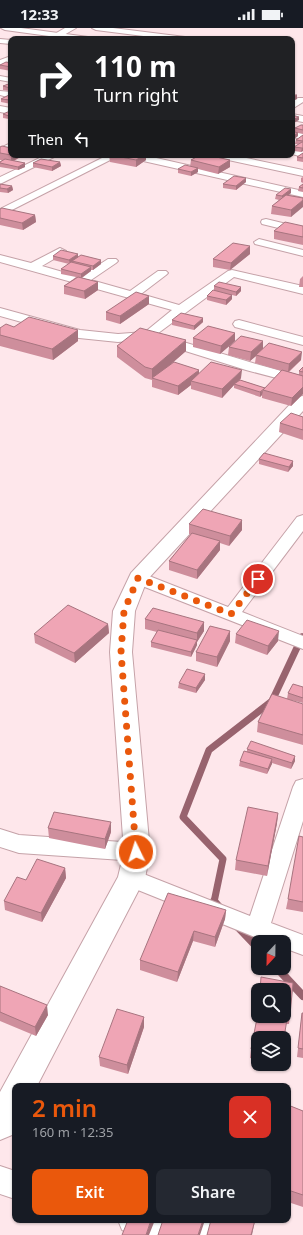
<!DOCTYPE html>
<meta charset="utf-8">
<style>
:root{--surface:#171b24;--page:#242831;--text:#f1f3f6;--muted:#9ea1a6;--accent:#ea580c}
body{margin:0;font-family:"Noto Sans",sans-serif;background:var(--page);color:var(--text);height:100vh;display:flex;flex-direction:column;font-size:15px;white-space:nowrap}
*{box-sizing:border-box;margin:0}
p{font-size:13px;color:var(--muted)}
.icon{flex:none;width:22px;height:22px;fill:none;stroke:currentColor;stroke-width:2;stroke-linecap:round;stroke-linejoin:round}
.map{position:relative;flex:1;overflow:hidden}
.panel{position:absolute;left:12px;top:1055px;width:279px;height:140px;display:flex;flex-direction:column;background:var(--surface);border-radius:8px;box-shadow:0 1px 3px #0004}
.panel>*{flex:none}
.hud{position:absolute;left:8px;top:8px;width:287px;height:122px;border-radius:8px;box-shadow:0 1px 3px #0004;background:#202124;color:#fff;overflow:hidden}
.needle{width:26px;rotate:202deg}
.fabs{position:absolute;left:251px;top:907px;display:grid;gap:8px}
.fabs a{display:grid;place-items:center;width:40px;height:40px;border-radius:8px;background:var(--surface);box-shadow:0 1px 3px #0004;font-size:20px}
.pin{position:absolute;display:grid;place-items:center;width:34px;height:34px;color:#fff;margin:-17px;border:2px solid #fff;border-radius:50%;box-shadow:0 1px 4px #0007}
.me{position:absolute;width:44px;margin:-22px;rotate:356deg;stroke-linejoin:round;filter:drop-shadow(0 0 3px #0008)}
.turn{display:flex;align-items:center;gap:14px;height:84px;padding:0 20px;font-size:18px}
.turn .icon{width:52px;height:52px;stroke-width:2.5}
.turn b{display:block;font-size:28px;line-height:34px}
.then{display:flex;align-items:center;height:38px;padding:0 20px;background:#0003;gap:8px;font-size:15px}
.round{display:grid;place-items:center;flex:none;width:42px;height:42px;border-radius:8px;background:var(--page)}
.overview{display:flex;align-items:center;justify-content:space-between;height:68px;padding:0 20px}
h1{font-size:24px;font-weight:600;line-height:30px;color:var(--accent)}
.button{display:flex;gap:8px;margin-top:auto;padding:8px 20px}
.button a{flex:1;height:46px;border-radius:8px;background:var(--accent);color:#fff;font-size:16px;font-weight:600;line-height:46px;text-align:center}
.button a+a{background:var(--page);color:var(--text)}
.status{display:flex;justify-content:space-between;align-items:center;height:28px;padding:0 20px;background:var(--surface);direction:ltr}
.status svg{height:11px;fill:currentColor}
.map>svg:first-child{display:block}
</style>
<div class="status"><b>12:33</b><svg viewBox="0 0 49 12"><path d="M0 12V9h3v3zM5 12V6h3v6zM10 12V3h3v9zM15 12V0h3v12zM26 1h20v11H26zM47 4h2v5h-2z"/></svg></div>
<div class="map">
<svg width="303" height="1207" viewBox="0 0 303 1207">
<rect width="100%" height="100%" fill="#fee7eb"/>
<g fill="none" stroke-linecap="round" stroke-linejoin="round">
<!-- stream-far2 -->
<path stroke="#98636e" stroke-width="5.5" d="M302 610 303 608"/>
<!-- stream-far1 -->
<path stroke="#98636e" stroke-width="7" d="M214 874 223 831 183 789 209 722 272 673 302 609"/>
<!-- stream -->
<path stroke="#98636e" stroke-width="8" d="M214 873 220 880
M237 898 258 920
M277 940 303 968"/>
<!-- minor casing -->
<g stroke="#c5a2a8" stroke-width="2">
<path id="minor" d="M1 0H21L88 9 92 11H71L5 2Z
M92 0H113L185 9 189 11H167L96 2Z
M0 11 11 12V16L0 15Z
M11 28V33L0 37V32Z
M0 48 11 50V54L0 52Z
M0 63 11 64V70L0 67Z
M298 70H303V74L292 81V74Z
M0 78 11 80V86L0 84Z
M292 103 303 105V111L292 109Z
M11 115V121L0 126V120Z
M292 120 303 123V129L292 126Z
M46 127H58L0 156V149Z
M108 127H120L0 188V181Z
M125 127H143L303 163V169L130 130Z
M214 127H232L303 142V148L219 130Z
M266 191 303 200V206L262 196 261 194 262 192Z
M259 211 303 222V228L255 216 254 214Z
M60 220 66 223 64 225 42 238 80 249 108 231H116L118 233 116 235 91 252 130 263 158 243H166L168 245 166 247 141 266 179 277 228 243 232 242 303 258V266L234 249 157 306 256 336 303 349V357L246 342 147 311 118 314 79 310 0 288V280L80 302 118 306 145 304 172 282 0 234V227L31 235Z
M239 292 303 309V317L235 299 233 296 235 293Z
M303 487V503L242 584 303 608V621L132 554 129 550 132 546 138 545 144 546 228 579 297 489Z
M303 751V793L271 895 303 907V927L284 920V914H267L123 856 120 850 123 844 131 841 250 888 293 759 296 753Z
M0 801 19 807 137 815 145 818 148 824 145 830 137 833 19 825 0 819Z
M0 1138 15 1143V1171L0 1166Z
M118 1192H225L221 1202 214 1207H134L122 1202Z"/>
</g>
<!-- tertiary casing -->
<g stroke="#c5a2a8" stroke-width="2">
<path id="tertiary" d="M65 0H76L57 11H46Z
M292 86 303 88V94L292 92Z
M303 368V383L147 552 135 583 132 624 150 824 145 850 37 1058H15V1101L12 1107 0 1112V1064L118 849 124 824 110 624 113 583 131 545 297 369Z"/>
</g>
<!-- minor -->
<use href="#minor" fill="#fff" fill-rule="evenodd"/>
<!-- tertiary -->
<use href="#tertiary" fill="#fff" fill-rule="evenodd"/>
</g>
<!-- wall -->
<path fill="#ce8e9c" d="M11 35V43L0 41V37Z
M11 55 10 63 3 62V58Z
M11 66V76L1 74V71Z
M292 67H297V71L294 72H292Z
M11 77V82H8V78Z
M11 83 9 91 3 90V86Z
M303 97V106L298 105V108L292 112V103L294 104 295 100Z
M303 107V123L301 124 294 123V125V119L298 116H295L296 112Z
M0 119 22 128 14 133 25 135V139L18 142 0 139V134L2 132H0Z
M303 125V134L297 133V129Z
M66 127H87L81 130Z
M109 127 146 132 136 139 110 134Z
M185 127H194L190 129 185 128Z
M200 127H222V128L219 130 230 132V139L218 146 198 141V144L191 148 178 145V141L190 139 191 132Z
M239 127H250L246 129 239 128Z
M277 127H290L284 130 276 129Z
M60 134 61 138 52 143 33 139V135Z
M303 149V155L301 154V150Z
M246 150V154L236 162 223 160V156Z
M0 156 12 158 13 162 8 165 0 164Z
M303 156V164L298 163 299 159Z
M291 161V165L288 167 300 169 291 189 271 186 272 178 279 172 275 171 276 167Z
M0 181 35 187 36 194 23 202 0 197Z
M303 198V217L274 211V203Z
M250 218V226L230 242 213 239V231Z
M53 228 78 229 101 236 93 242H91V243L82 250 98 254V262L85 271 64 266V258L76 249 61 246V241L69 236 53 232Z
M303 248V259H299L300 251Z
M214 258 241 263 236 268 232 267V271L226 277 207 272V268L214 262Z
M149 276 120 296 106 292V284Z
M172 292 203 294 194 302 172 297Z
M0 300 78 302V313L53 332 0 318Z
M235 305V313L220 326 193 319V310Z
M117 318 186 323 171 336 199 345 241 350 240 352 265 360 282 343 255 335 256 328 250 333 228 327 229 319 263 321 301 332 289 344 299 347V343L303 339V366L291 378 262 370V367L260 369 234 360V357L222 370 191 361V357L178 367 152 359V352L145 350 117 329Z
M303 389V412L279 404 280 395Z
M259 431 293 433V438L288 444 259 436Z
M189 496 242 502 229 518 220 515V522L197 551 169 542V533L191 506H189Z
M145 591 204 594V603L197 614V617L191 629 151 619V614L157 604 145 601Z
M108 596 109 605 75 635 35 615 34 606Z
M230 603V613L217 639 196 633V624Z
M236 606 278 613 267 627 235 615Z
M205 652 196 665 178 660 179 655Z
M303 659V675L287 671 288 665Z
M303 676V717L257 704 258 694Z
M247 721 295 733 291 741 272 735 267 746 239 738 240 733 247 723Z
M278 785 277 795 267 848 235 842 236 832Z
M48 800 111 804 105 821 49 810Z
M303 809V884L286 881 288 871Z
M65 840 66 850 42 894 5 882 4 873Z
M226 882 225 891 215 919 193 913 177 954 140 942V932Z
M0 958 48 987 36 1008 0 993Z
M284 962 290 987 289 996H286L258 1010V1032L250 1030 251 1021 257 991 256 990 258 974V988H284Z
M302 985H303V1030L297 1029Z
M144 989V999L128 1046 100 1038 99 1029Z
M288 1077 303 1083V1179L288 1174Z"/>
<!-- shaded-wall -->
<path fill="#a7747f" d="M297 67V71L294 72V69Z
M11 87V90L9 91V88Z
M299 89V92L292 96V92Z
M298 105V108L292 112V108Z
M302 120H303V123L301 124Z
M295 121 294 125 292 126V122Z
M11 127H22V128L11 134Z
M81 127H87L81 130Z
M144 127H146V132L136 139V132Z
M217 127H222V128L215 132V128Z
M285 127H290L284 130Z
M230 132V139L218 146 219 139Z
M60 134 61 138 52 143V139Z
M25 135V139L18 142V139Z
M198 140V144L191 148V144Z
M246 150V154L236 162V158Z
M12 158 13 162 8 165 7 161Z
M291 161V165L282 172V168Z
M303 172V179L291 189V182Z
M35 187 36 194 23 202 22 195Z
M250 218V226L230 242 231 235Z
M78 226V230L72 233 73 234 70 236 69 232Z
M101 232V236L93 242V238Z
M91 239V243L81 250V246Z
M98 254V262L85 271 84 263Z
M241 259V263L236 268V264Z
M232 267V271L226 277V272Z
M149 268V276L120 296V288Z
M203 290V294L194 302V298Z
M78 302V313L53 332 52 321Z
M235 305V313L220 326 221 318Z
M186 312V323L154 351 152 350V352V341Z
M263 313V321L256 327V328L250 333 251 324Z
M302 324 301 332 288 344 289 336Z
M199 342V350L191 353V357L178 367V358Z
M242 342 241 350 236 356H234V357L222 370V361Z
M303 359V366L291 378 292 370Z
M263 363 262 367 260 369V364Z
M293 433V438L288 444 289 439Z
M242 492V502L229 518 230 508Z
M220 513V522L197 551V542Z
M204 594V603L197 614V617L191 629V624L197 613V605Z
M108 596 109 605 75 635 74 625Z
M230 603V613L217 639V629Z
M279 603 278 613 267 627 268 618Z
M205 646V652L196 665V660Z
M295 728V733L291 741 292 735Z
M272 731V736L267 746 268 741Z
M278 785 277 795 267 848 268 838Z
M111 794V804L105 821V811Z
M65 840 66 850 42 894 41 885Z
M226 882 225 891 215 919V909Z
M194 903 193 913 177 954 178 944Z
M47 977 48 987 36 1008 35 999Z
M144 989V999L128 1046 127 1037Z
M151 1192H155L149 1207H146Z
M203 1192H205L200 1207H198Z
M255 1192 252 1207H251Z"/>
<!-- building -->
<path fill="#efa5b5" stroke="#a7747f" d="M6 34 11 35V39L0 37Z
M11 55V59L10 60 3 58Z
M11 66V72H10L1 71Z
M292 67H297L294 69H292Z
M10 83H11V87L9 88 3 86Z
M292 87 299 89 292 92Z
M301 97H303V102L295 100Z
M292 103 298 105 292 108Z
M303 107V113L296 112Z
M302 114H303V120H302L294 119Z
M2 118 11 120V127H12H11L0 125V119Z
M303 125V130L297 129Z
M111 127H144L136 132Z
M200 127H207L230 132 219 139 191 132Z
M5 131 25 135 18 139 0 135V134Z
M41 131 60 134 52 139 33 135Z
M185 137 198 140 191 144 178 141Z
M234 148 246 150 236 158 223 156Z
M0 156 12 158 7 161 0 160Z
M303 156V160L299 159Z
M285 160 291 161 282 168 276 167Z
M286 167 303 170V172L291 182 272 178Z
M2 180 35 187 22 195 0 190V181Z
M285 194 303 198V209L274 203Z
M233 215 250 218 231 235 213 231Z
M61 222 78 226 69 232 53 228Z
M81 227 101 232 93 238 72 233Z
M71 234 91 239 81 246 61 241Z
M78 249 98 254 84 263 64 258Z
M219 254 241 259 236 264 214 258Z
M213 262 232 267 226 272 207 268Z
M136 264 149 268 120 288 106 284Z
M181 285 203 290 194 298 172 292Z
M29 289 78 302 52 321 0 307V300L6 296 14 299Z
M208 298 235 305 221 318 193 310Z
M140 300 186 312 152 341 145 339 117 318Z
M241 308 263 313 251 324 229 319Z
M269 315 302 324 289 336 256 327Z
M174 334 199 342 178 358 152 350Z
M211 334 242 342 222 361 191 353Z
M303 339V344L299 343Z
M282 342 303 348V359L292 370 263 362Z
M240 352 265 360 260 364 234 356Z
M291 385 303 389V402L280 395Z
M264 425 293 433 289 439 259 431Z
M203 481 242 492 230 508 189 496Z
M192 505 220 513 197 542 169 533Z
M68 577 108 596 74 625 34 606Z
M153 580 204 594 197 605 145 591Z
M247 592 279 603 268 618 236 606Z
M210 598 230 603 217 629 196 624Z
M158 602 197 612 191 624 151 614Z
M187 641 205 646 196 660 179 655Z
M293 656 303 659V670L288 665Z
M272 666 303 676V707L258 694Z
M251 713 295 728 292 735 247 721Z
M244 723 272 731 268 741 240 733Z
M248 779 278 785 268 838 236 832Z
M54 784 111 794 105 811 48 800Z
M299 808 303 809V874L288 871Z
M37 831 65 840 41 885 4 873 17 849 26 852Z
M168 865 226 882 215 909 194 903 178 944 140 932Z
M261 949 293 955 290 987 284 986V962H260Z
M0 958 47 977 35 999 0 984Z
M117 981 144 989 127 1037 99 1029Z
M258 985V988H273L287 991 284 1010H258V1022L251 1021Z
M302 985H303V1021L298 1020Z
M288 1077 303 1083V1167L288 1162Z
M128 1192H151L146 1207H122Z
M163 1192H203L198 1207H158Z
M211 1192H255L251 1207H207Z"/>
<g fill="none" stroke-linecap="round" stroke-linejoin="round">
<!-- route -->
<path stroke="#ea580c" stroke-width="7" stroke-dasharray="0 12.6" d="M136 824 121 624 124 583 138 550 231 586 258 551"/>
</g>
</svg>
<div class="fabs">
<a><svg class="needle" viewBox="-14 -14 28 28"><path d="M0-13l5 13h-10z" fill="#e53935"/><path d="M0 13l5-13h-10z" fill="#9ea1a6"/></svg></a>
<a><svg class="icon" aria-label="search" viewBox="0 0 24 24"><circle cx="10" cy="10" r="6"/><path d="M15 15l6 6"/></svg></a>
<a><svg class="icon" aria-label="layers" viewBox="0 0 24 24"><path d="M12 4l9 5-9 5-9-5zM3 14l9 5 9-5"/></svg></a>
</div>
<div class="pin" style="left:258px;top:551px;background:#d93025"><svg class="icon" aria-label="arrive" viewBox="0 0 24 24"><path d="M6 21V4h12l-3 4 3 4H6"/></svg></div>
<svg class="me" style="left:136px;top:824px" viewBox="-20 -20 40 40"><circle r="17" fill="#ea580c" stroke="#fff" stroke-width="3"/><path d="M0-11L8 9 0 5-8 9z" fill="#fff"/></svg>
<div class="hud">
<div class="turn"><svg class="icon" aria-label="right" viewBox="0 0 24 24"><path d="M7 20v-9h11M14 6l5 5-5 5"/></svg><div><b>110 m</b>Turn right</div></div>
<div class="then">Then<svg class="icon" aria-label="left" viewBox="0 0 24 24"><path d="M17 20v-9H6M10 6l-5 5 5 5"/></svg></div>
</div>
<section class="panel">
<div class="overview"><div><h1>2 min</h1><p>160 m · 12:35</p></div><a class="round" style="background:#d93025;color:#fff"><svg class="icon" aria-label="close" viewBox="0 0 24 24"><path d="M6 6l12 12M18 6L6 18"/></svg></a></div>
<div class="button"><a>Exit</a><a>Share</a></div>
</section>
</div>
